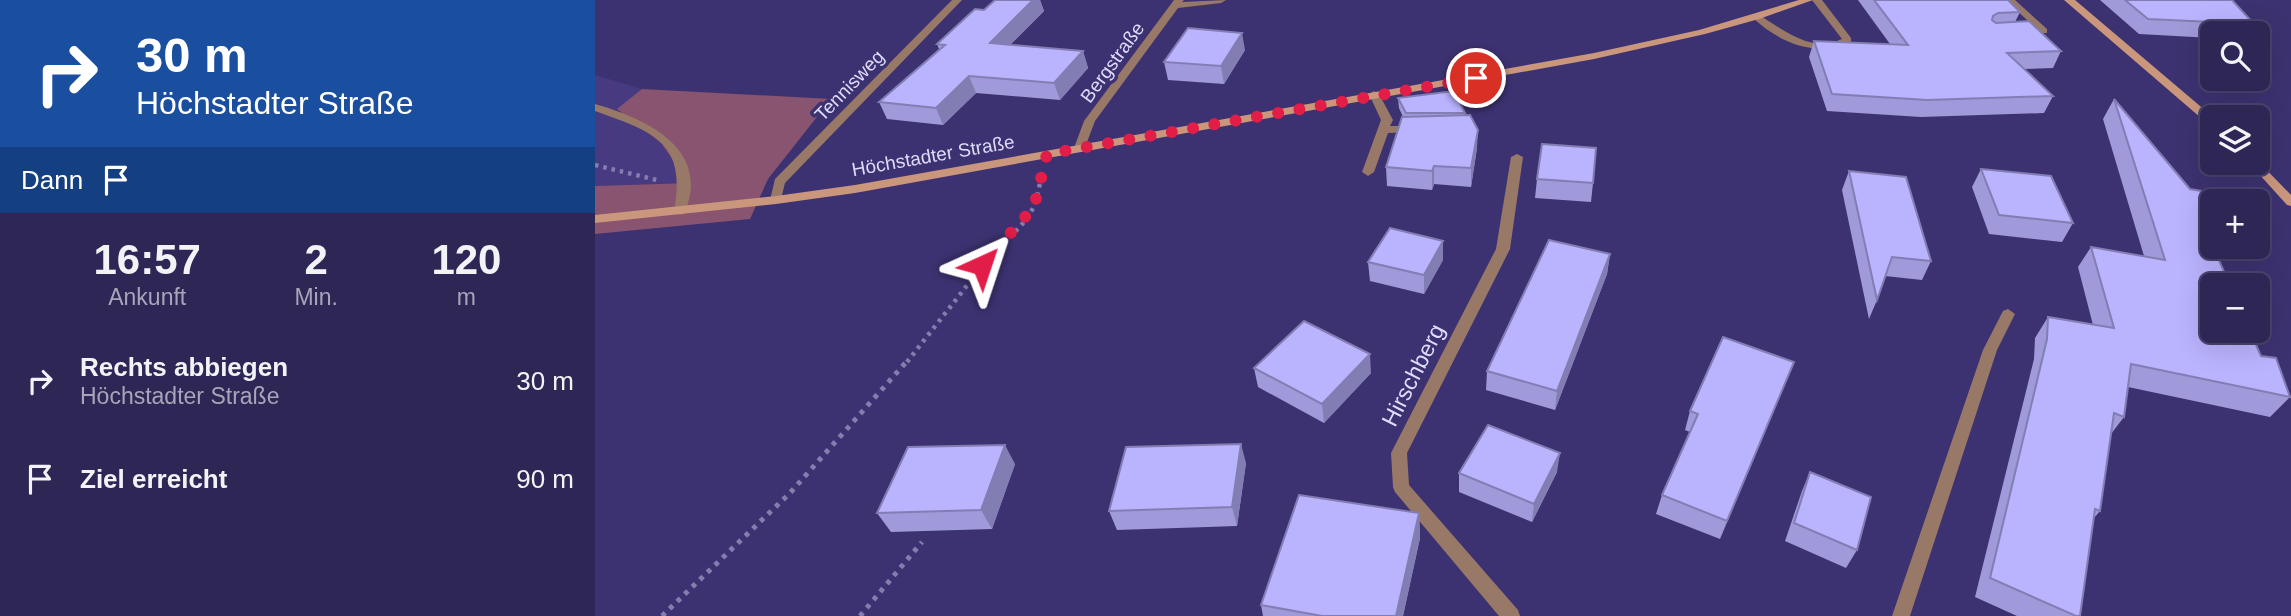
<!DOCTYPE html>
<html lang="de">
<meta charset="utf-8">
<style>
:root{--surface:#2e2655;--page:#3a325f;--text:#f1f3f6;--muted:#a7a5b9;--line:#49436c}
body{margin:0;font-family:Helvetica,sans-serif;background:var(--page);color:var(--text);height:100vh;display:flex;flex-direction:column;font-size:26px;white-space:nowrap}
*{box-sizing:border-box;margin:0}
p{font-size:23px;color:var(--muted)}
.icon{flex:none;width:38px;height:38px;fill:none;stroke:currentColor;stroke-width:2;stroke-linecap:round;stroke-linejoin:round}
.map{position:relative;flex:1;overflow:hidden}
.side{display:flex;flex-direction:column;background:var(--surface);width:595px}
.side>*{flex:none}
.top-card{background:#1a4fa0;color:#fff;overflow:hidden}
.fabs{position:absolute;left:1605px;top:21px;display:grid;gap:14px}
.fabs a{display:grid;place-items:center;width:70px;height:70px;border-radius:10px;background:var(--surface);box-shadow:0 7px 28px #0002,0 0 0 2px var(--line);font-size:35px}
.pin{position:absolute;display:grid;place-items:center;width:60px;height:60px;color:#fff;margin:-30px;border:4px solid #fff;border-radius:50%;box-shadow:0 2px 7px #0007}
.me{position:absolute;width:77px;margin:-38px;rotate:42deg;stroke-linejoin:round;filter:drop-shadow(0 0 5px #0008)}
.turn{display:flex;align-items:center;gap:24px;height:147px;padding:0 21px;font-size:32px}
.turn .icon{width:91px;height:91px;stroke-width:2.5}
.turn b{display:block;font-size:49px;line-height:60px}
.then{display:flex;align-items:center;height:66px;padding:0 21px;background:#0003;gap:14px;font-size:26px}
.eta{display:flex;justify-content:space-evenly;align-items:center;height:119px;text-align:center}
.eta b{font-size:42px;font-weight:800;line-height:49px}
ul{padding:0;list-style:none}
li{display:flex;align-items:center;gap:21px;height:98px;padding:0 21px}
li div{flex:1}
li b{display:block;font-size:26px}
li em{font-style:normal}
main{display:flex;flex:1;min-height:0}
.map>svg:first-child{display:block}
</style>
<main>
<section class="side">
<div class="top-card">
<div class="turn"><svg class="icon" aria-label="right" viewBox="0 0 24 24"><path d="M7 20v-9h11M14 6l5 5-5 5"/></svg><div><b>30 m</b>Höchstadter Straße</div></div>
<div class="then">Dann<svg class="icon" aria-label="arrive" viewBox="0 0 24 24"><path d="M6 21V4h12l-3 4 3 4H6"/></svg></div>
</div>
<div class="eta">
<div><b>16:57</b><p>Ankunft</p></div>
<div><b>2</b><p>Min.</p></div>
<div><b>120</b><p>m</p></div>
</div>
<ul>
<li><svg class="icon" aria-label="right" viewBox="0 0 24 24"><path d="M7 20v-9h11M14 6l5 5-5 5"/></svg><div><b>Rechts abbiegen</b><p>Höchstadter Straße</p></div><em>30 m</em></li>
<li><svg class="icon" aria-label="arrive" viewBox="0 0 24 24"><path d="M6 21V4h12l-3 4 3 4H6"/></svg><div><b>Ziel erreicht</b></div><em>90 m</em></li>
</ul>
</section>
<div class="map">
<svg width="1696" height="616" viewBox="0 0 1696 616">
<rect width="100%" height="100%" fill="#3d3271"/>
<!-- built -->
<path fill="#473a81" d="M0 75 47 89 23 110 66 143 94 183 0 186Z"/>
<!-- green -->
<path fill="#89546f" d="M47 89 236 99 173 179 155 219 0 234V186L94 183 66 143 22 109Z"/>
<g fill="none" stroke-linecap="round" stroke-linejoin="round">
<!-- path-far1 -->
<path stroke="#847dae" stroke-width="4.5" stroke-dasharray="3.5 5" stroke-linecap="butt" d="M0 165 62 180
M312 362 385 269 431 220 440 205 446 179"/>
<!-- path -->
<path stroke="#847dae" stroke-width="5" stroke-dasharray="4.5 6" stroke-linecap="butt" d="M67 616 195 493 313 360
M265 616 327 542"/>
<!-- lane -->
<path fill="#987867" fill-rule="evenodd" d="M1217 0H1227L1256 38V42C1221 58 1185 43 1158 18L1166 16C1191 32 1217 53 1247 39Z
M1410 0H1420L1452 29V33L1423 34V30L1441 28Z
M779 91 784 94 798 120 795 126H822L828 129 822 132 793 133 779 172 773 176 767 172 786 120 774 94Z
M0 104C50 118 118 149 89 214L85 215 79 211C92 141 58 132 0 111Z
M922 154 928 157 915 249 908 253 901 249 916 157Z"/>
<!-- street -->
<path fill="#987867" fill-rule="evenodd" d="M357 0H367L190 183 185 203H177L175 200 180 179Z
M579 0H589L587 2 631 0 626 3 583 8 500 121 489 150H481L479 148 489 121Z
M908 245 915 249 812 453 814 485 923 610 925 616H904L800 492 798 487 796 453 901 249Z
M1413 309 1420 314 1402 350 1315 616H1297L1388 350 1408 311Z"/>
<!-- secondary -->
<path fill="#ca977d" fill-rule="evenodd" d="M1204 0H1218L1164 19 1110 34 999 59 260 193 181 204 0 223V215L181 196 260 185 999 53 1104 30Z
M1469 0H1480L1618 117 1617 125 1613 124Z
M1662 160 1696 195V206L1692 205 1654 163H1662Z"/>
</g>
<!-- wall -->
<path fill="#a09ada" d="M400 0H445L449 11 415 45 488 51 493 68 465 100 381 93 348 125 292 119 284 102 344 49 342 44 389 10Z
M1263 0H1413L1425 12 1420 22 1466 51 1458 68 1429 69 1458 96 1449 113 1326 117 1232 111 1214 57 1219 41 1295 44Z
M1505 0H1637L1659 24 1653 33H1617V38L1544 34Z
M650 50 629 84 573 80 569 62Z
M803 98 870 113 882 148 876 187 839 184 837 190 792 186 791 167 808 117 804 108Z
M1519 99 1595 189 1617 201V247H1632L1623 258 1666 356 1695 397 1675 417 1533 387 1529 417 1516 434 1505 511 1499 518 1485 616H1422L1380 597 1439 359 1440 338 1453 317 1498 325 1483 267 1496 247 1549 256 1508 119Z
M1386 169 1478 223 1467 242 1394 234 1377 187Z
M1254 171 1336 261 1327 280 1290 276 1282 300 1274 319 1247 190Z
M942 179 998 183 996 202 940 198Z
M1015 254 1012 274 960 410 891 390 892 371Z
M848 260 829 294 775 281 773 262Z
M659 368 776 373 729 423 663 387Z
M1191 381 1125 539 1061 514 1067 495 1095 432 1090 430 1095 411Z
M651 463 642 526 522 530 514 511Z
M420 464 397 529 296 532 282 513Z
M962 472 937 522 864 492V473Z
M1215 472 1262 550 1251 568 1190 541 1207 491Z
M824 513 825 538 808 616H668L666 605Z"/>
<!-- shaded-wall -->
<path fill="#827db2" d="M438 0H445L449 11 401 59 395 43Z
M647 33 650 50 629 84 626 66Z
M488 51 493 68 465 100 459 83Z
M374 76 381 93 348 125 341 108Z
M883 130 882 148 876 187V168Z
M839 166V184L837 190V171Z
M848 241V260L829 294V275Z
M1015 254 1012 274 960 410 962 391Z
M775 354 776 373 729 423 727 404Z
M1199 362 1191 381 1125 539 1132 521Z
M646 444 651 463 642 526 637 507Z
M410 445 420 464 397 529 386 510Z
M965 453 962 472 937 522 939 504Z
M824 513 825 538 808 616H801Z"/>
<!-- building -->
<path fill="#bab3fe" stroke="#827db2" stroke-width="2" d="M400 0H438L395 43 488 51 459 83 374 76 341 108 284 102 350 45 342 44 380 9 389 10Z
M1279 0H1413L1425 12 1403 13 1398 16 1397 20 1401 23 1434 21 1466 51 1412 53 1458 96 1332 100 1237 94 1219 41 1313 45Z
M1530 0H1637L1659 24 1553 19Z
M593 28 647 33 626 66 569 62Z
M859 91 870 113H811L803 98Z
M1519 99 1595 189 1618 193 1622 201H1617V236L1613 235 1617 247H1618L1635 285H1617V331H1655L1666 356 1681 358 1695 397 1536 364 1529 417 1519 413 1505 511 1500 509 1485 616H1481L1395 578 1452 339 1453 317 1519 328 1496 247 1570 260Z
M875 115 883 130 876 168 839 166 837 171 791 167 807 117Z
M947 144 1001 148 998 183 942 179Z
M1386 169 1456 176 1478 223 1404 215Z
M1254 171 1311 177 1336 261 1297 257 1282 300Z
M795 228 848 241 829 275 773 262Z
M954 240 1015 254 962 391 892 371Z
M709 321 775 354 727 404 659 368Z
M1128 337 1199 362 1132 521 1067 495 1103 414 1095 411Z
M893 425 965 453 939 504 864 473Z
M646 444 637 507 514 511 531 447Z
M410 445 386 510 282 513 313 447Z
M1215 472 1276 497 1262 550 1199 523Z
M704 495 824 513 801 616H727L666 605Z"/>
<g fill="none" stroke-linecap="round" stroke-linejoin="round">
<!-- route -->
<path stroke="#e11d48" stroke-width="12" stroke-dasharray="0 21.6" d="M387 265 439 207 452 154 881 78"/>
</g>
<g text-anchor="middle" stroke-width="7" stroke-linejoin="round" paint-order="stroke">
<!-- far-street labels -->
<g font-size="19" fill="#dedcfb" stroke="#3d3271">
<text transform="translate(517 62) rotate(-54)" y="7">Bergstraße</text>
<text transform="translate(254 85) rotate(-46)" y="7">Tennisweg</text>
<text transform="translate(338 155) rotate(-10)" y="7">Höchstadter Straße</text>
</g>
<!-- street labels -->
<g font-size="23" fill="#dedcfb" stroke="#3d3271">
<text transform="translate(818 375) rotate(-63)" y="8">Hirschberg</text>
</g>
</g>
</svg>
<div class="fabs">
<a><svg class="icon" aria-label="search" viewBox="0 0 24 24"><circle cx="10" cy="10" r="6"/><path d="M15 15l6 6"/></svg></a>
<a><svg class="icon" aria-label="layers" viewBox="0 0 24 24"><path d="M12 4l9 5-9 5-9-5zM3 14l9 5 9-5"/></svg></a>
<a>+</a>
<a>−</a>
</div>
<div class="pin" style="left:881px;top:78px;background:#d93025"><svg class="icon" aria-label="arrive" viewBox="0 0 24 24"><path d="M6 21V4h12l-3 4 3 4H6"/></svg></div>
<svg class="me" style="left:387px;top:265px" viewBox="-20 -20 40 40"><path d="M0-17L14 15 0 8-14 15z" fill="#e11d48" stroke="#fff" stroke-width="4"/></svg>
</div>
</main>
